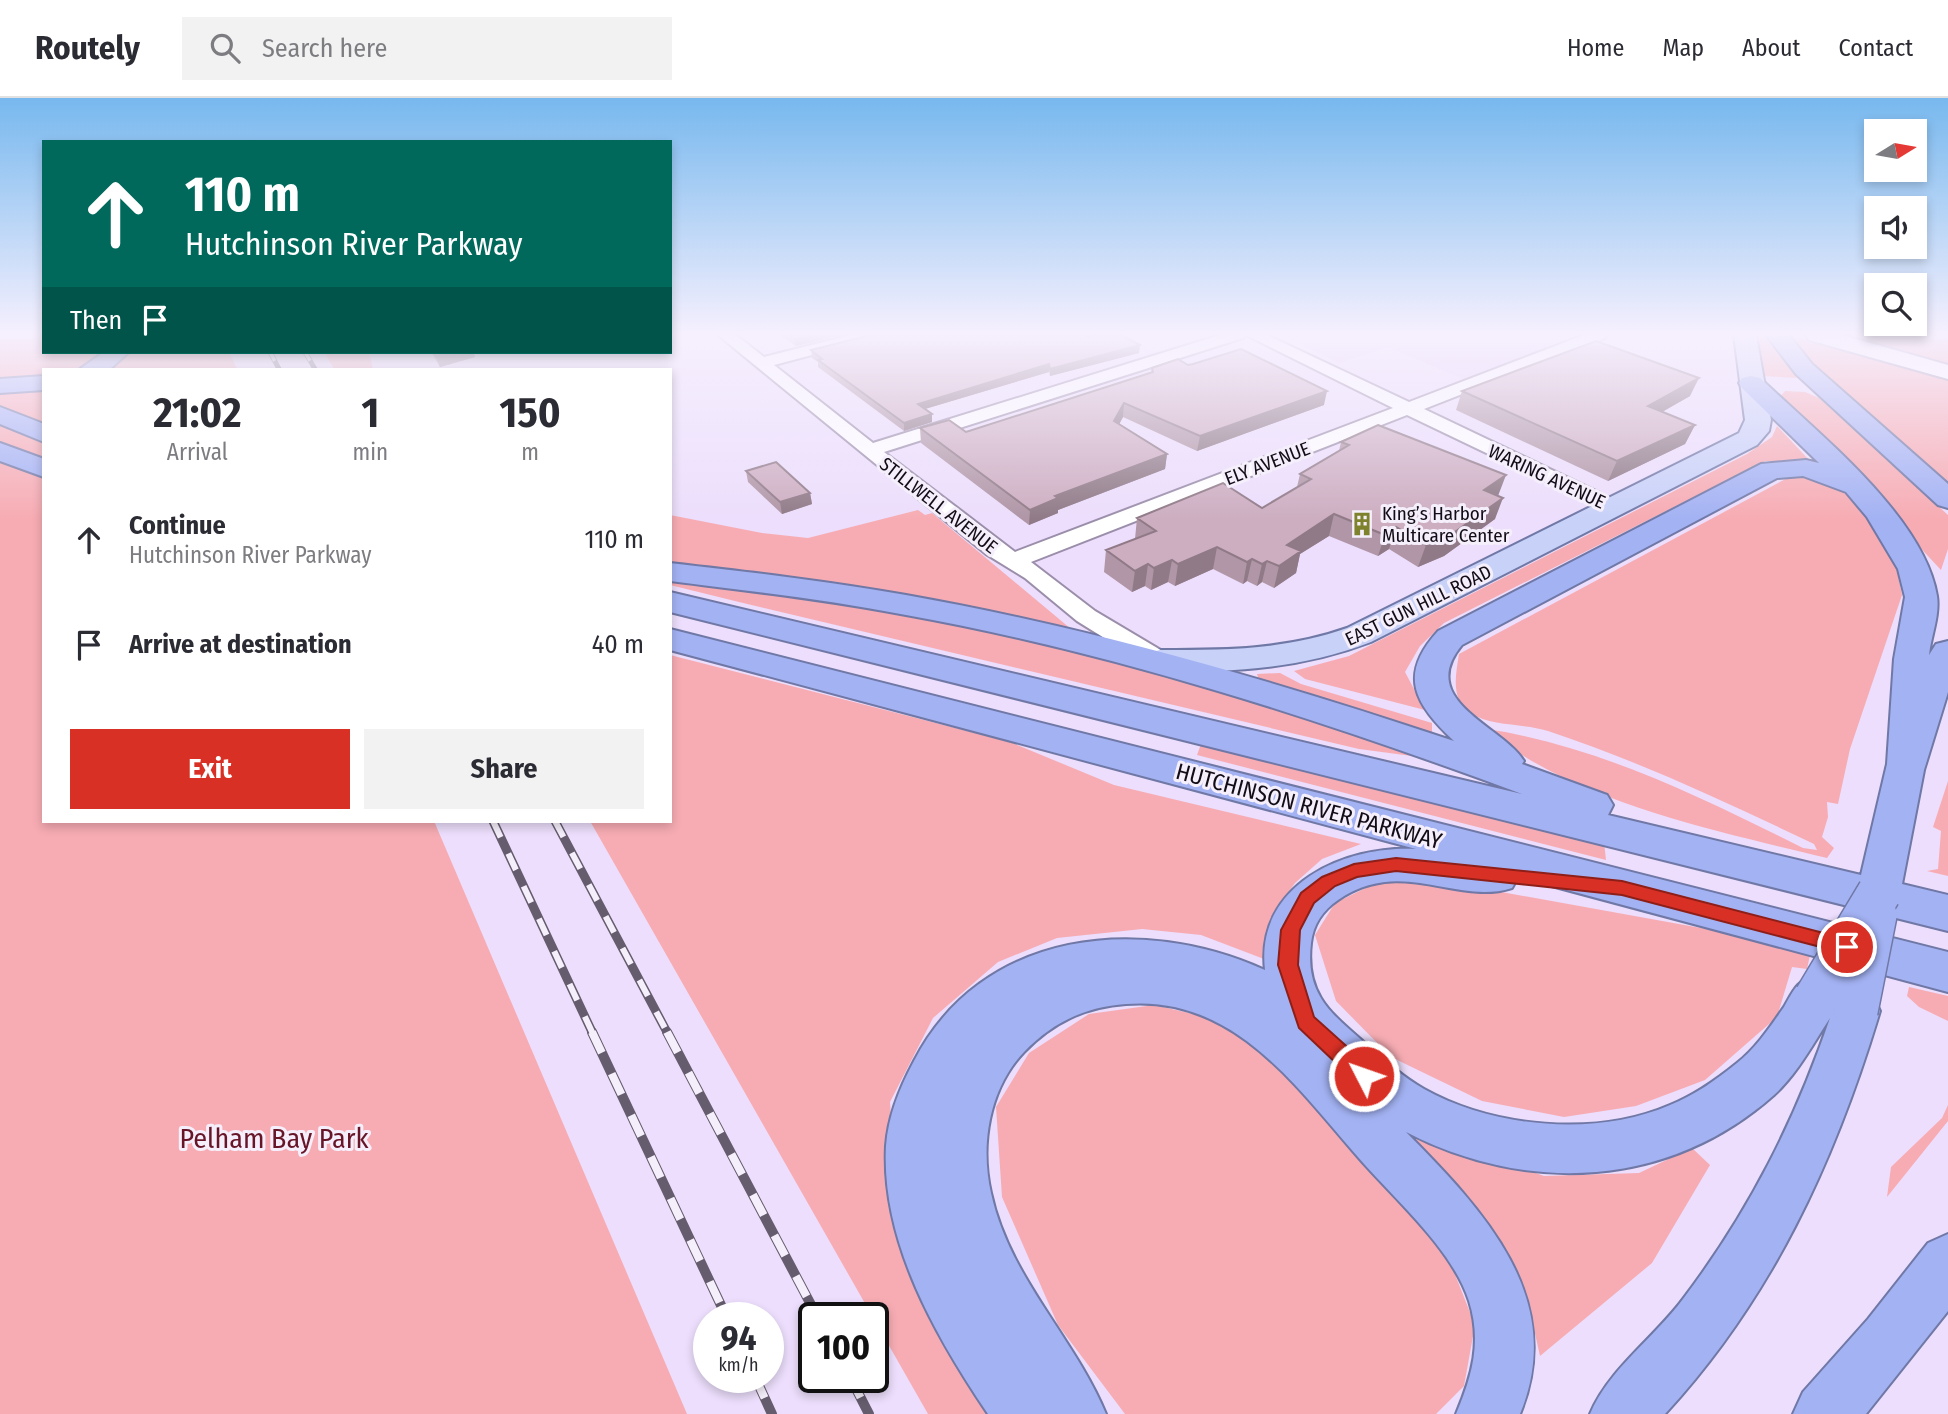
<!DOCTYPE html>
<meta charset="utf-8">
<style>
:root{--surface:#fff;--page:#f2f2f3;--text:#2b2b33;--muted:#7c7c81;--line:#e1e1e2;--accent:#d93025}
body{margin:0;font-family:"Fira Sans Condensed",sans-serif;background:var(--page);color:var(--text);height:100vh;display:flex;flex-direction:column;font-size:26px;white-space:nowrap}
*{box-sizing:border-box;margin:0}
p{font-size:23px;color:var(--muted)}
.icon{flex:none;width:38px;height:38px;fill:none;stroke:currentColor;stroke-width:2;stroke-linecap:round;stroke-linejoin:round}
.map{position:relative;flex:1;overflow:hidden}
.details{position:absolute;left:42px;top:270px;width:630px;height:455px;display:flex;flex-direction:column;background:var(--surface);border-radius:0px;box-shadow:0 4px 10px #0003}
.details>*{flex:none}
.banner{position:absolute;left:42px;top:42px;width:630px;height:214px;border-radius:0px;box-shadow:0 4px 10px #0003;background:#00695c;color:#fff;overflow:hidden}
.needle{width:46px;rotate:79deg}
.tools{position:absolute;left:1864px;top:21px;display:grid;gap:14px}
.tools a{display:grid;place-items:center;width:63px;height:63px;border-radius:0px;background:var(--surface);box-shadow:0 4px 10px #0003;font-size:35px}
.speed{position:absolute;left:693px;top:1204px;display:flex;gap:14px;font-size:35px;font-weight:700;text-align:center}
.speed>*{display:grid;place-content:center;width:91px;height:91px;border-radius:50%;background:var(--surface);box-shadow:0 4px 10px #0003;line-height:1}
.speed small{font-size:18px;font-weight:400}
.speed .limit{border:4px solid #111;border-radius:10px;background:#fff;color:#111}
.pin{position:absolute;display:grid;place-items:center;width:60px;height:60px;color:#fff;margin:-30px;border:4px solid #fff;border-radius:50%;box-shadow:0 2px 7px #0007}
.me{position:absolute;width:77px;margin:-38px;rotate:311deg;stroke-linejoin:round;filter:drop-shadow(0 0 5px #0008)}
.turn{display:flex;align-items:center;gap:24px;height:147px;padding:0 28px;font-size:32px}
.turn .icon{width:91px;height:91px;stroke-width:2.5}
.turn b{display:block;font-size:49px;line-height:60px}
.then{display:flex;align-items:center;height:66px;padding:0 28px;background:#0003;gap:14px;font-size:26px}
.eta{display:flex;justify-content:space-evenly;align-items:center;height:119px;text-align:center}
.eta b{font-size:42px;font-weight:700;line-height:49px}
.button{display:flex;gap:14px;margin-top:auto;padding:14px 28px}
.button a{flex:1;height:80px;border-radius:0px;background:var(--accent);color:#fff;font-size:28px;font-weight:700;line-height:80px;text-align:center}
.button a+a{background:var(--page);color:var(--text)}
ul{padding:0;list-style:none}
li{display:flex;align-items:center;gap:21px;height:105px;padding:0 28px}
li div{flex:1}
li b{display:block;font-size:26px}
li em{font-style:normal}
header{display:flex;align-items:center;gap:42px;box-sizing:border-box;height:98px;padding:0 35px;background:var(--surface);border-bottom:2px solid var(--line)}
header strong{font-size:33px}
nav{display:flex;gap:38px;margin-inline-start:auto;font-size:24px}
.search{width:490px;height:63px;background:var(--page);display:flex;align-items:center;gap:18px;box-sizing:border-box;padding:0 24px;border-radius:0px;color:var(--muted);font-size:26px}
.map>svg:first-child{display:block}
</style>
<header>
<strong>Routely</strong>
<div class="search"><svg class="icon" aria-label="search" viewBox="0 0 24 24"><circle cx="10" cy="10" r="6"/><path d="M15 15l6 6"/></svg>Search here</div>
<nav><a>Home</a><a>Map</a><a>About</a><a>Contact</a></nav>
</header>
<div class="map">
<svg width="1948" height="1316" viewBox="0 0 1948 1316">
<rect width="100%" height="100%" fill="#ecdefc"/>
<!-- built -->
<path fill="#e4d2f7" d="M1282 237H1591L1463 281 1388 249 1339 265Z"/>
<!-- green -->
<path fill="#f7acb3" d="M0 237H44V254H229L237 271H44V723H434L687 1316H0Z
M1757 237H1763L1797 280 1763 278Z
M1789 237H1804L1948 279V386L1831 285Z
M1836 237H1948V266Z
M324 254H369L373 271H334Z
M1785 293 1805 294 1819 300 1948 417V451L1941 472 1780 299Z
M1777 328 1810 363H1765L1444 525 1420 548 1405 574 1425 612 1305 581 1294 573 1349 558 1747 356 1772 339Z
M1795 376 1830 383 1849 399 1894 456 1902 497 1850 651 1838 706 1827 704 1828 719 1822 739 1834 750 1827 760C1721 734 1569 703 1487 631 1598 648 1703 700 1803 750L1817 752 1814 746C1728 705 1639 663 1548 633 1524 625 1492 629 1470 615 1450 601 1456 576 1459 556Z
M918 412 925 417 932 415 1071 531 897 497 670 470V417L762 435 808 440Z
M670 478 930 515 1185 578 1427 660 1359 651 739 504 670 487Z
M670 557 1010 644 1114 687 1361 746 1322 761 1295 785 1272 817 1271 857 1264 861 1201 837 1142 831 1057 840 998 864 933 920 890 1004 899 1132 999 1316H928L590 723H670Z
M1280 575 1301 586 1432 625V635L1259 583 1257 576Z
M1201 646 1604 744 1606 762 1197 657Z
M1948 683V778L1927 773 1938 771 1941 733 1933 729Z
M1435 782 1723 834 1810 857 1807 871 1792 869 1777 919 1705 982 1636 1008 1564 1019 1482 1003 1391 959 1336 903 1315 837 1335 805 1378 784Z
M1909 889 1948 898V923L1919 909 1907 898Z
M1154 907 1220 922 1278 961 1445 1151 1475 1227 1464 1288 1436 1316H1125L1058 1227 1002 1099 996 1009 1029 955 1089 916Z
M1363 996 1455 1046 1544 1078 1639 1075 1692 1050 1710 1067 1652 1165 1540 1258 1528 1204 1488 1133Z
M1948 1007V1023L1887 1099 1891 1069 1942 1020Z"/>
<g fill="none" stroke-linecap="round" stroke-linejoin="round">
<!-- minor casing -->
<g stroke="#9b8eaa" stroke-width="4">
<path id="minor" d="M718 237H736L764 259 851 237H878L876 240 774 267 873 345 1220 237H1245L1243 240 884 354 1015 454 1393 310 1246 237H1267L1409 304 1584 237H1607L1605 240 1424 311 1621 405 1625 409 1621 413H1607L1407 317 1031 464 1095 513 1169 557 1173 563 1169 569H1151L1077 523 1025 480 986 456Z"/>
</g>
<!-- secondary casing -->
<g stroke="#9b8eaa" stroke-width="4">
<path id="secondary" d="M1806 237H1842L1948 267V281L1809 242Z"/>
</g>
<!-- primary casing -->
<g stroke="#7078a6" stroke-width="4">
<path id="primary" d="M1734 237H1756L1771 322 1769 333 1757 347 1371 544C1301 571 1234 574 1160 574L1148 571 1143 563 1148 555 1160 552C1225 552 1285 552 1347 530L1739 335 1745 322Z"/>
</g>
<!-- motorway casing -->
<g stroke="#7078a6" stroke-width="4">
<path id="motorway" d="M1766 237H1789L1812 266 1948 386V410L1938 407 1796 276Z
M104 254H129L110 271H80Z
M44 278V292L0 295V281Z
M1751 278 1760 280C1816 334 1924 418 1937 498 1940 517 1931 538 1929 557L1936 546 1948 543V594L1924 672 1902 786 1948 797V833L670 514V494L1522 696C1322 622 1117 555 906 517 828 502 749 493 670 483V465C749 474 828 483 906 497 1092 530 1275 583 1454 643 1414 605 1398 577 1438 533L1761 366 1806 362 1819 365 1742 290 1739 285 1742 280ZM1803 378 1846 394 1867 419 1898 471 1905 499 1894 561 1887 666 1861 777 1608 717 1613 707 1607 697 1522 666 1524 663C1503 628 1415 603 1462 547L1777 380Z
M0 309 44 326V344L0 326Z
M0 345 44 361V379L0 363Z
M670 531 1948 854V894L1518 779 1512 790C1456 808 1402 758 1338 802 1323 812 1313 827 1311 845 1305 897 1331 915 1366 946 1384 962 1403 979 1424 991 1494 1030 1596 1039 1670 1007 1695 997 1716 982 1737 965 1756 950 1770 929 1784 909 1788 902 1793 892 1798 887 1809 877 1821 881 1833 886L1839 898 1856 892 1873 898 1880 913C1835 1063 1772 1200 1665 1316H1590C1609 1271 1654 1240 1683 1201 1749 1114 1795 1023 1830 920 1813 946 1797 976 1774 997 1669 1090 1528 1097 1406 1034 1482 1111 1568 1200 1520 1316H1456C1472 1278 1482 1244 1469 1203 1453 1153 1399 1105 1365 1067 1300 994 1237 897 1126 906 1085 909 1053 924 1024 954 989 991 980 1047 991 1095 1009 1179 1074 1239 1106 1316H988C936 1239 881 1144 886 1048 888 1018 900 989 914 963 982 831 1141 816 1265 872 1255 787 1344 747 1416 751L670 552Z
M1948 1136V1213L1866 1316H1793L1803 1294 1868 1221 1928 1145Z"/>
</g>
<!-- minor -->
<use href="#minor" fill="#fff" fill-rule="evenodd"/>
<!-- secondary -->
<use href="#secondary" fill="#fff" fill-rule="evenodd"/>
<!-- primary -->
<use href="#primary" fill="#c8d1f8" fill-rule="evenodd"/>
<!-- motorway -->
<use href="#motorway" fill="#a3b2f3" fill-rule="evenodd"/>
<!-- rail-far2 casing -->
<g stroke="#655c6d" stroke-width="5">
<path id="rail-far2" d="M270 254 279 271
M305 254 315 271"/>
</g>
<!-- rail-far1 casing -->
<g stroke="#655c6d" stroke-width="9">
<path id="rail-far1" d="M493 723 593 936
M555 723 668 936"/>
</g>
<!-- rail casing -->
<g stroke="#655c6d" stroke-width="10">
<path id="rail" d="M592 934 727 1220
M667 934 818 1220
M755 1279 772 1316
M850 1279 869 1316"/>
</g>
<!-- rail-far2 -->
<use href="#rail-far2" stroke="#f5effb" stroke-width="3.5" stroke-dasharray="10" stroke-linecap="butt"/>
<!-- rail-far1 -->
<use href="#rail-far1" stroke="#f5effb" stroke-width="6" stroke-dasharray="18" stroke-linecap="butt"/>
<!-- rail -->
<use href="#rail" stroke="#f5effb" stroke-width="8" stroke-dasharray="23" stroke-linecap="butt"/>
<!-- motorway-bridge casing -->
<g stroke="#7078a6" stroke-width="46" stroke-linecap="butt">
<path id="motorway-bridge" d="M1816 900 1879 795
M1856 913 1875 817"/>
</g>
<!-- motorway-bridge -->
<use href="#motorway-bridge" stroke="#a3b2f3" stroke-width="43"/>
</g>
<!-- wall -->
<path fill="#b096a6" d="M780 237H841L796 248Z
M1088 239 1139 255 1050 278 1049 274 925 311 932 316V324L904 333 818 269V264L812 260 811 252Z
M431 254H473L475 259 440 269Z
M1188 267 1324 307 1197 353 1123 319 1119 326 1167 356 1165 371 1058 412V415L1029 427 921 345 920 330 966 334 1151 275 1152 270Z
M1462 293 1690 298 1662 314 1695 327 1685 346 1608 383 1456 312Z
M1341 344 1498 398 1495 421 1444 458 1418 469 1389 451 1378 458 1329 438 1300 456 1296 475 1274 490 1262 484 1257 488 1247 483 1243 486 1213 471 1175 488 1168 484 1151 492 1145 488 1132 494 1104 474 1106 452 1135 441 1137 420 1262 410 1297 389 1300 376 1339 353Z
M746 373 810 395 812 406 782 416 748 384Z"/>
<!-- shaded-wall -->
<path fill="#907a87" d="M812 237H841L796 248 795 241Z
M1140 247 1139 255 1050 278V271Z
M454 254H473L475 259 440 269 436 258Z
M1049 266V274L918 313V306Z
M1699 280 1690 298 1639 327 1648 308Z
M1327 293 1324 307 1197 353 1200 338Z
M1124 305 1123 319 1113 338 1114 323Z
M932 316V324L904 333V325Z
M1695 327 1685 346 1608 383 1617 363Z
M1167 356 1165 371 1058 412V415L1029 427 1030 412 1055 398Z
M1506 377 1498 398 1484 392Z
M810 395 812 406 782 416 780 404Z
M1503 400 1495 421 1444 458 1418 469 1426 447Z
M1334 416 1329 438 1300 456 1296 475 1274 490 1279 468 1287 447Z
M1396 429 1389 451 1378 458 1385 437Z
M1217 449 1213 471 1175 488 1178 466Z
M1252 461 1247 483 1243 486 1247 464Z
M1172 462 1168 484 1151 492 1154 470Z
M1267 463 1262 484 1257 488 1262 466Z
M1148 466 1145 488 1132 494 1135 473Z"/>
<!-- building -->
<path fill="#cdaec1" stroke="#907a87" stroke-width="2" d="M789 237H812L795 241Z
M871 237H1085L1088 239 1095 237H1121L1140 247 1050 271 1049 266 918 306 932 316 904 325 818 262 822 261 811 252Z
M1596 243 1699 280 1648 308 1695 327 1617 363 1462 293Z
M1241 251 1327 293 1200 338 1124 305 1114 323 1167 356 1055 398 1058 400 1030 412 920 330 949 322 966 334 1153 274 1152 270 1178 261 1188 267 1193 266Z
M434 254H454L436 258Z
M1378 327 1506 377 1484 392 1503 400 1452 436 1426 447 1396 429 1385 437 1334 416 1287 447 1301 453 1279 468 1267 463 1262 466 1252 461 1247 464 1217 449 1178 466 1172 462 1154 470 1148 466 1135 473 1106 452 1156 433 1137 420 1223 385 1262 410 1311 381 1300 376 1349 347 1341 344Z
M776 364 810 395 780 404 746 373Z"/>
<!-- sky -->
<linearGradient id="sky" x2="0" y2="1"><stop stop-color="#77b8ee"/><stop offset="0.56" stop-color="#f6f0fe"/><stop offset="1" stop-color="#f6f0fe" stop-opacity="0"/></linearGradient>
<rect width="1948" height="421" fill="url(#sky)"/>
<!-- route -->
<path fill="#d93025" stroke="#8d1f18" stroke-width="2" d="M1396 760 1622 783 1847 841 1854 843 1857 849 1854 854 1847 856 1622 797 1396 773 1357 779 1335 788 1314 805 1300 832 1298 867 1314 919 1372 971 1375 978 1372 985 1364 987 1357 985 1299 930 1278 867 1281 832 1301 795 1322 779 1354 766Z"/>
<!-- icons -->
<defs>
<g id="building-bare" transform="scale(1.89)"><path d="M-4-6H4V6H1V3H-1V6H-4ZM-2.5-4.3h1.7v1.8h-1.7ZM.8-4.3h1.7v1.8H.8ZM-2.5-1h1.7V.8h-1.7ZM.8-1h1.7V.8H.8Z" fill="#7e822c" stroke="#f5effb" stroke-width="2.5" paint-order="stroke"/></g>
</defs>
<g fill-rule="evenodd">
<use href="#building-bare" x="1362" y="426"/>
</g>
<g text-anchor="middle" stroke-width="6" stroke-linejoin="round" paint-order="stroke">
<!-- far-street labels -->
<g font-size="19" fill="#120c16" stroke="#f5effb">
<text transform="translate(1267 365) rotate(-21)" y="7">ELY AVENUE</text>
<text transform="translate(1547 378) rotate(25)" y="7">WARING AVENUE</text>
<text transform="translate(939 407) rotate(38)" y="7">STILLWELL AVENUE</text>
<text transform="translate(1418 507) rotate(-26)" y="7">EAST GUN HILL ROAD</text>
</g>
<!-- far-poi labels -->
<g font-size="19" fill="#120c16" stroke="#f5effb" text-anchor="start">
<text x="1382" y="422">King’s Harbor<tspan x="1382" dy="22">Multicare Center</tspan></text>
</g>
<!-- street labels -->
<g font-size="23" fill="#120c16" stroke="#f5effb">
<text transform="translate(1309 708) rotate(15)" y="8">HUTCHINSON RIVER PARKWAY</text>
</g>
<!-- near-park labels -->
<g font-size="28" fill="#681528" stroke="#f5effb">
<text x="274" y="1050">Pelham Bay Park</text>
</g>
</g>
</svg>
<div class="tools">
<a><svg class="needle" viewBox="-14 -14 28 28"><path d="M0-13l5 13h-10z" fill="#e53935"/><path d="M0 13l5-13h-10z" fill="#7c7c81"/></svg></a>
<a><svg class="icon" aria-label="sound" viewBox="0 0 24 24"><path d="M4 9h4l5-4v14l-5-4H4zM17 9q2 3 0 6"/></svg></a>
<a><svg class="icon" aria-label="search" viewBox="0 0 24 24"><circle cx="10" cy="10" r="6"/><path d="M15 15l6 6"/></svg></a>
</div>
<div class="speed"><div>94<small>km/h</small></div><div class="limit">100</div></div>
<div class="pin" style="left:1847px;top:849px;background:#d93025"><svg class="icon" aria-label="arrive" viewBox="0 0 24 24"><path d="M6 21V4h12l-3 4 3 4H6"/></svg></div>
<svg class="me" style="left:1364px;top:978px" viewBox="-20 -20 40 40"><circle r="17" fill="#d93025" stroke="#fff" stroke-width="3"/><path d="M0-11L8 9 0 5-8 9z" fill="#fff"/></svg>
<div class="banner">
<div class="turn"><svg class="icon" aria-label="ahead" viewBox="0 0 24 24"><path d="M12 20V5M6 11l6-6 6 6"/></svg><div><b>110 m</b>Hutchinson River Parkway</div></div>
<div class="then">Then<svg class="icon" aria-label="arrive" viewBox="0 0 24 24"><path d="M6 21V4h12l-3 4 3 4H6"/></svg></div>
</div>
<section class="details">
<div class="eta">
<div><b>21:02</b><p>Arrival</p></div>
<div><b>1</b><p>min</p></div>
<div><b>150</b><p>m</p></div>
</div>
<ul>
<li><svg class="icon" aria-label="ahead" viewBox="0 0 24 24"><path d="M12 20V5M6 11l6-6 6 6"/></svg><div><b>Continue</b><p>Hutchinson River Parkway</p></div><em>110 m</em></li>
<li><svg class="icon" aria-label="arrive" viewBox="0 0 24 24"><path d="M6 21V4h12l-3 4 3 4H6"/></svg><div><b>Arrive at destination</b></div><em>40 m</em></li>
</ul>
<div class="button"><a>Exit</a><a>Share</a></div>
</section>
</div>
